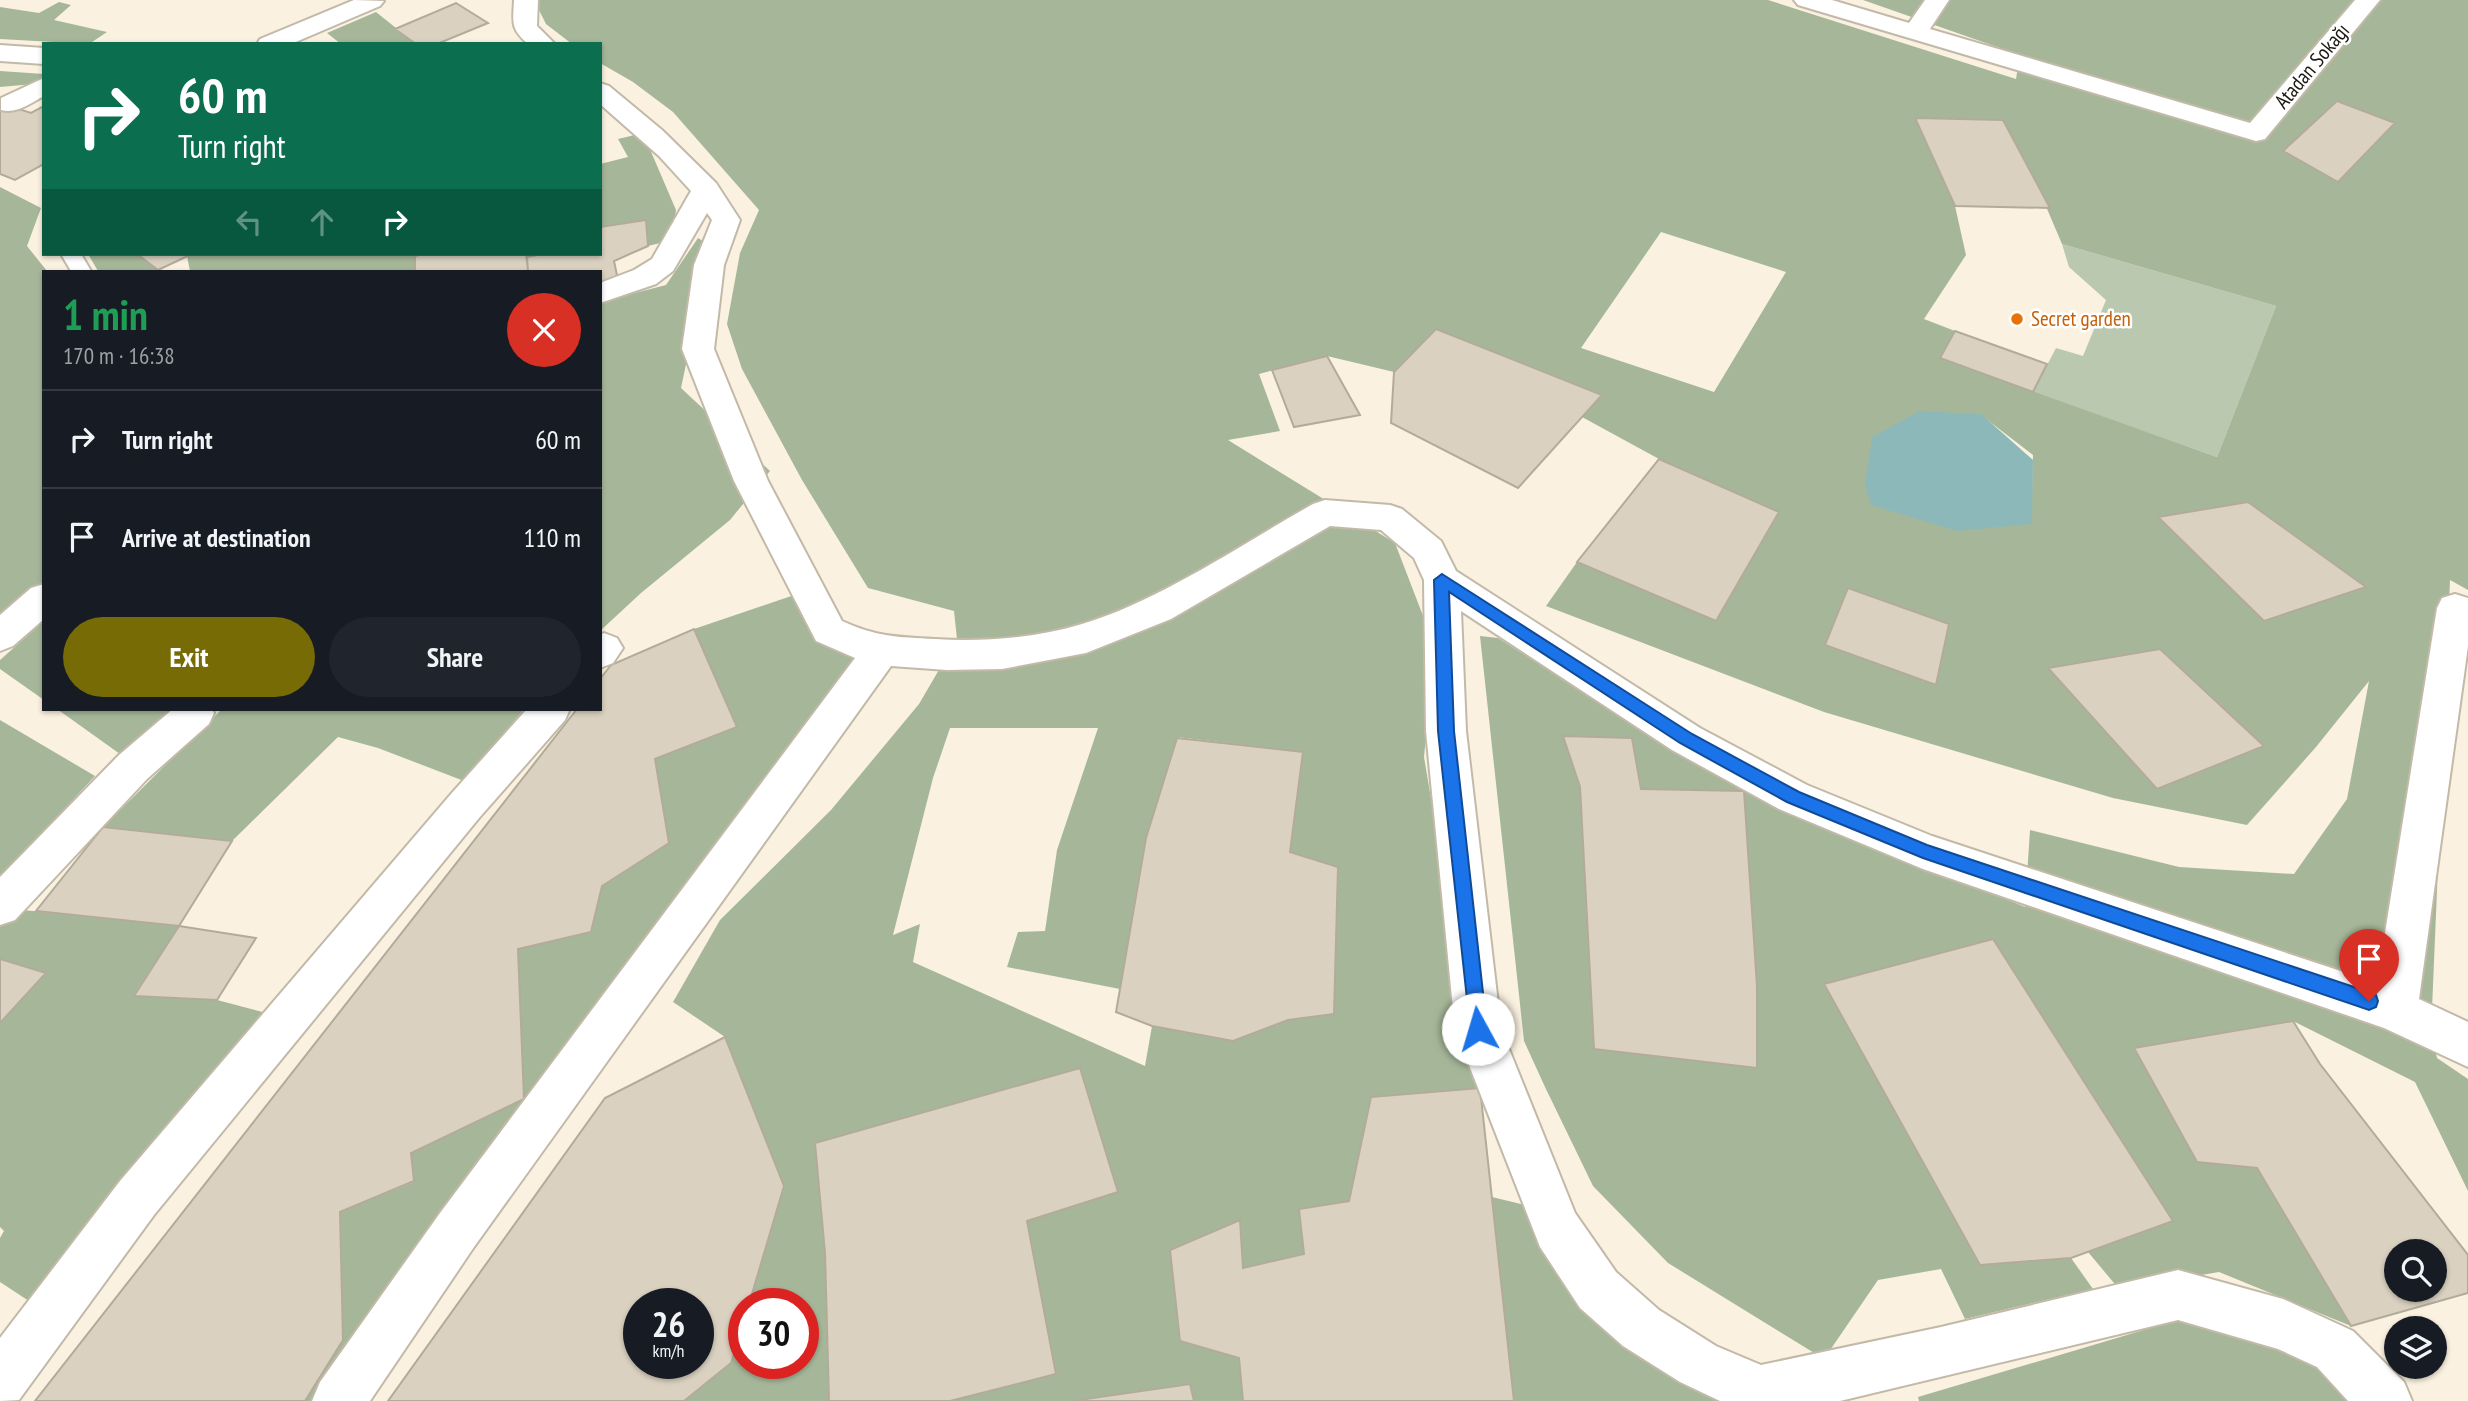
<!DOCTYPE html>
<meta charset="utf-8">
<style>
:root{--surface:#171b24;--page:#20242c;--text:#f1f3f6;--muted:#9ea1a6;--line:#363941;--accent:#766b04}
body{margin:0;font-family:"PT Sans Narrow",sans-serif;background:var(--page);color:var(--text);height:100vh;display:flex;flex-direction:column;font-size:26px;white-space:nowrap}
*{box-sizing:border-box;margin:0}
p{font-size:23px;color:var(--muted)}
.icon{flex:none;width:38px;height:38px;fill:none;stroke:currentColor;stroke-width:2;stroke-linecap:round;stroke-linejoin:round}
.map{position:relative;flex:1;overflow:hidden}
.panel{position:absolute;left:42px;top:270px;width:560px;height:441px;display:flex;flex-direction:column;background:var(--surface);border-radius:0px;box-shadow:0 2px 5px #0004}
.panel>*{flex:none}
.hud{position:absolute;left:42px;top:42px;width:560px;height:214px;border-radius:0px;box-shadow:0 2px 5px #0004;background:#0b6e4f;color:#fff;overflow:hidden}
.buttons{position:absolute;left:2384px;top:1239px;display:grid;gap:14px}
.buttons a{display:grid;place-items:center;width:63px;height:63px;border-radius:50%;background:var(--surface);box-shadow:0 2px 5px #0004;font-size:35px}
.speed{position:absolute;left:623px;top:1288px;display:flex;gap:14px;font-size:35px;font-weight:700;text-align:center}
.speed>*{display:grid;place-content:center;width:91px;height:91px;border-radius:50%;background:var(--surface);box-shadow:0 2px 5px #0004;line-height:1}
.speed small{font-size:18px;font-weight:400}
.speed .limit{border:10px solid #d22;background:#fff;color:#111}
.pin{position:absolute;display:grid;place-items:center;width:60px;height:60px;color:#fff;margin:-72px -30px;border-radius:50% 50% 50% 0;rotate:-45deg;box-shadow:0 0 7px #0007}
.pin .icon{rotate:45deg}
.me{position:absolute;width:77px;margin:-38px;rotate:354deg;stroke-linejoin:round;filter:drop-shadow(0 0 5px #0008)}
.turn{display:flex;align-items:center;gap:24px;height:147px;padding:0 21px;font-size:32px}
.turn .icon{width:91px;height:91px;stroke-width:2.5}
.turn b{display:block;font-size:49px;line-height:60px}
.lanes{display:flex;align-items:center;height:66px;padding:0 21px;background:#0003;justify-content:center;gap:35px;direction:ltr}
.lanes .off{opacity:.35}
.round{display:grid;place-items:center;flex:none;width:74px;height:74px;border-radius:37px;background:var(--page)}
.overview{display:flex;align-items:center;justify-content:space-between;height:119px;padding:0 21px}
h1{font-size:42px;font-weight:700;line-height:52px;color:#1e9e55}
.primary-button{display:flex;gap:14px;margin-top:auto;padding:14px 21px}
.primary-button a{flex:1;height:80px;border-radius:42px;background:var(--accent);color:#fff;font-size:28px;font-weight:700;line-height:80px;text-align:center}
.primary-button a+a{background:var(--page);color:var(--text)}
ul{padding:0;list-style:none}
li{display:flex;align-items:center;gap:21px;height:98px;padding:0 21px;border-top:2px solid var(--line)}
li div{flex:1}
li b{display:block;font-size:26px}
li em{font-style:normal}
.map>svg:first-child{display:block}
</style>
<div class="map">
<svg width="2468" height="1401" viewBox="0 0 2468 1401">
<rect width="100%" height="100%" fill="#fbf1e0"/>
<!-- green -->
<path fill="#b9c8af" d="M2062 244 2276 306 2217 457 2033 392 2056 348 2083 356 2106 300 2069 267Z"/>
<!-- forest -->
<path fill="#a6b799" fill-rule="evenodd" d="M534 0H1768L2016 79 2020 55 1863 0H2468V590L2450 580 2431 1033 2437 1058 2468 1079V1191L2415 1082 2293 1021 2135 1048 2197 1162 2257 1168 2351 1326 2219 1272 2119 1289 2088 1252 2172 1220 1993 939 1825 984 1980 1265 2071 1258 2093 1289 1965 1319 1941 1269 1878 1280 1824 1359 1668 1263 1593 1186 1545 1087 1524 1041 1480 636 1498 638 1744 791 2025 907 2030 830 2179 867 2294 874 2347 799 2369 681 2316 747 2247 825 2113 798 1824 712 1546 606 1577 562 1716 620 1779 512 1659 459 1582 417 1601 394 1436 329 1394 372 1327 356 1259 374 1280 431 1228 440 1395 543 1435 647 1424 757 1480 1088 1371 1098 1349 1201 1299 1209 1304 1254 1243 1268 1240 1220 1170 1250 1180 1341 1239 1358 1243 1401H1194L1189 1384 1072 1401H950L1056 1374 1027 1221 1118 1191 1080 1068 816 1143 825 1253 829 1401H684L731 1363 744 1322V1363H803V1304H749L784 1186 725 1037 673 1002 720 920 831 810 919 704 957 639 954 611 868 588 802 480 742 369 727 324 740 253 759 210 673 112 633 82 600 63V44H572L546 24ZM1916 118 2003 120 2033 176 2062 244 2276 306 2217 457 1940 358 1955 331 1924 319 1966 255 1955 206ZM1661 232 1786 272 1714 392 1581 348ZM1981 415 2033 455 2031 524ZM2159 517 2365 587 2264 621ZM1848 588 1949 624 1936 685 1825 645ZM2049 668 2263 746 2157 789ZM950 728H1098L1057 850 1045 931 1018 932 1007 967 1120 989 1146 838 1177 737 1303 752 1290 852 1338 867 1334 1014 1288 1020 1233 1041 1152 1026 1145 1066 913 962 920 924 893 935 933 778ZM1563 736 1631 738 1641 789 1744 791 1757 986V1068L1594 1049 1580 787Z
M59 2 71 5 54 20 107 32 89 44 0 39V7L39 13Z
M376 12 416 44H341L327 33Z
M0 71 44 74V78L34 84 0 87Z
M643 133 676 210 674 224 660 243 648 246 646 220 600 227V164L628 157 618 139Z
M0 187 41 208 27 246 47 271H44V589L0 623Z
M698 238 711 246 681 388 770 471 730 520 641 593 600 631V302L666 285Z
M88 254H137L158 270 98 271Z
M192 254H424L415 256V271H190L187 256Z
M800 593 872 659 334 1401H305L343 1340 340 1212 414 1182 411 1153 524 1099 518 949 591 932 602 886 669 843 655 759 736 727 694 629Z
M44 621V700L0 669V660Z
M57 709H181L127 759Z
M222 709H524L464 781 378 748 338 737 232 841 103 827Z
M0 720 95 776 0 878Z
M13 909 179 926 134 995 217 1000 266 1013 38 1307 0 1282V1238L4 1231 0 1227V1023L46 973 0 959V925Z
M1492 1197 1537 1208 1582 1263 1773 1401H1514Z
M2184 1318 2315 1361 2366 1401H1919L1918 1397Z"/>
<!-- water -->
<path fill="#8db8b9" d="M1920 411 1981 414 2033 460 2032 524 1957 531 1871 505 1865 484 1872 437Z"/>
<!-- building -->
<path fill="#dad1c0" stroke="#b3ab9a" stroke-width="2" fill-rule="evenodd" d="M456 3 488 23 437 44H416L395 29Z
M2337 101 2395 123 2338 182 2283 151Z
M0 103 31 113 44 106V164L15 180 0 174Z
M1915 118 2003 120 2050 208 1955 206Z
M646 220 648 246 614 261 618 280 600 285V271H528L527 257 543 254H600V227Z
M137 254H192L158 270Z
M424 254H526L528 271H415V256Z
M1436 329 1602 395 1518 488 1391 423 1394 372Z
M1955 331 2047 364 2033 392 1940 358Z
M1327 356 1360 415 1294 427 1272 370Z
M1659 459 1779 512 1716 621 1577 562Z
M2248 502 2366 587 2264 621 2158 517Z
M1848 588 1949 624 1936 685 1825 645Z
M694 629 737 727 655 759 669 843 602 886 591 932 518 949 524 1099 411 1153 414 1181 340 1212 343 1340 305 1401H35L577 709H600V679L611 665Z
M2160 649 2264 746 2157 789 2048 668Z
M1563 736 1632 738 1641 789 1744 791 1757 986V1068L1594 1049 1580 787Z
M1177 738 1303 752 1290 852 1338 867 1334 1014 1288 1020 1233 1041 1152 1026 1116 1012 1146 838Z
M103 827 232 841 179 926 36 911Z
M179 926 256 938 217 1000 134 996Z
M1993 939 2173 1221 2071 1258 1980 1265 1824 984Z
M0 959 46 973 0 1023Z
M2293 1021 2320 1064 2468 1255V1293L2351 1326 2257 1168 2197 1162 2134 1048ZM2396 1251H2434V1290H2396Z
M725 1037 784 1186 749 1304H744V1322L731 1363 684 1401H388L605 1098ZM639 1304H698V1363H639Z
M1080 1068 1118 1192 1027 1221 1056 1374 950 1401H829L825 1253 815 1143Z
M1480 1088 1514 1401H1243L1239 1358 1180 1341 1170 1250 1240 1220 1243 1268 1304 1254 1299 1209 1349 1201 1371 1097Z
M1190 1384 1194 1401H1072Z"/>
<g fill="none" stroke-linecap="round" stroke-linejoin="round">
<!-- lane casing -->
<g stroke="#c2b9a8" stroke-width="4">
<path id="lane" d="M61 254H81L91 271H71Z"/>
</g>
<!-- street casing -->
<g stroke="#c2b9a8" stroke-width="4">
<path id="street" d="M354 0 384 1 380 6 291 44H257L260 39Z
M514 0H538L537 26 555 44H528C510 28 513 23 514 0Z
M1794 0H1832L1909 23 1925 0H1949L1930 29 2250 123 2355 0H2380L2265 139 2256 141 1798 5Z
M0 45 44 48V64L0 61Z
M44 78V96C29 104 17 114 1 110V98Z
M600 83 609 86 662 130 716 183 740 220 724 265 714 349 768 481 842 621C877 637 897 637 935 639 983 642 1036 638 1082 624 1159 601 1242 544 1313 504L1325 500 1390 505 1402 509 1441 541 1456 571 1700 728 1807 785 1932 836 2377 983 2437 608 2442 598 2455 594 2468 598V646L2419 999 2468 1022V1067L2384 1028 1923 869 1779 809 1672 750 1461 611 1466 731 1501 1029 1575 1213 1616 1272 1659 1310 1716 1346 1761 1365 1941 1327 2178 1270 2283 1299 2353 1331 2404 1382 2412 1401H2348L2317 1367 2278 1349 2178 1320 1840 1401H1720L1680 1382 1623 1346 1580 1308 1540 1247 1455 1029 1426 731 1424 580 1414 558 1381 530 1330 526 1171 619 1086 653 1002 669 947 670 891 666 474 1247 370 1401H312L320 1382 440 1213 855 658 816 641 734 481 682 349 694 265 712 220 707 213 673 271 656 284 600 303V283L634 270 652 259 691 191 659 156 600 104Z
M44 584V619L13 646 0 651V615L31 588Z
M604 633 617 638 623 648 613 663 600 668V635Z
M173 709H212L214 713 209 724 147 779 15 920 0 925V877L119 755Z
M527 709H570L565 720 479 818 154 1215 19 1400 0 1401V1338L120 1181 451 794Z"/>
</g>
<!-- lane -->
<use href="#lane" fill="#fff" fill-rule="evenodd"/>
<!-- street -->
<use href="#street" fill="#fff" fill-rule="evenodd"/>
</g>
<!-- route -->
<path fill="#1a73e8" stroke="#114b97" stroke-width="2" d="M1442 574 1692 734 1799 792 1927 845 2369 992 2376 995 2378 1001 2376 1007 2369 1010 1923 858 1787 802 1680 743 1449 592 1454 731 1487 1029 1484 1036 1478 1038 1471 1036 1438 731 1434 580Z"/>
<!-- markers -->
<circle fill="#e8710a" stroke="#fff" stroke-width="2.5" cx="2017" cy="319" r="7"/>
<g text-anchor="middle" stroke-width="5" stroke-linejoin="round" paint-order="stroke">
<!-- far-street labels -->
<g font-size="21" fill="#1b1711" stroke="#fff">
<text transform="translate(2312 66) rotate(-50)" y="7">Atadan Sokağı</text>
</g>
<!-- far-food labels -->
<g font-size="21" fill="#c56008" stroke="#fff" text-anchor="start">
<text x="2031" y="326">Secret garden</text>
</g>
</g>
</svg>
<div class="buttons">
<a><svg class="icon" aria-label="search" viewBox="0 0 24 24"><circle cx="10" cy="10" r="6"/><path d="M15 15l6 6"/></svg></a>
<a><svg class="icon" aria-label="layers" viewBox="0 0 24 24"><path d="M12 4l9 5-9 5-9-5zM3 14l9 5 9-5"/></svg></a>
</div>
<div class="speed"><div>26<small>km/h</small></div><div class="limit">30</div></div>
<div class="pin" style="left:2369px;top:1001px;background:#d93025"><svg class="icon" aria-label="arrive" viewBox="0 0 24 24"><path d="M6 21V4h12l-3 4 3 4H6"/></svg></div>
<svg class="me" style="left:1478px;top:1029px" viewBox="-20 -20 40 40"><circle r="19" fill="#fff"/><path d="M0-13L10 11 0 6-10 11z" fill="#1a73e8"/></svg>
<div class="hud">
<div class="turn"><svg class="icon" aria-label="right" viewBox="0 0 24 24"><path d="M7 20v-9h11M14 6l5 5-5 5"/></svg><div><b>60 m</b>Turn right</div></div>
<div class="lanes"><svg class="icon off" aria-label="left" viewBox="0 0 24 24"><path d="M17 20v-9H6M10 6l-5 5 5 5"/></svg><svg class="icon off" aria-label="ahead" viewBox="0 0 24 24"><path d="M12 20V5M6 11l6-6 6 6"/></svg><svg class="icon" aria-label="right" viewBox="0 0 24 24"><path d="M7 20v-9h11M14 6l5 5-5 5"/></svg></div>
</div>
<section class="panel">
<div class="overview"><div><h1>1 min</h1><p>170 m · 16:38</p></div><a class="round" style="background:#d93025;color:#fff"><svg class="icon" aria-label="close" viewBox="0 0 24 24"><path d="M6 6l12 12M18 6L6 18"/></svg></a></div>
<ul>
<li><svg class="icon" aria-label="right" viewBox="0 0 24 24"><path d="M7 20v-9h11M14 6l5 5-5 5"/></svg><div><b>Turn right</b></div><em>60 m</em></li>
<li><svg class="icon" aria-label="arrive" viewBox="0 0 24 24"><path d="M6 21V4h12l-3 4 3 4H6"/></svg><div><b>Arrive at destination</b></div><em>110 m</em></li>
</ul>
<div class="primary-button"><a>Exit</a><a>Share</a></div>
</section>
</div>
